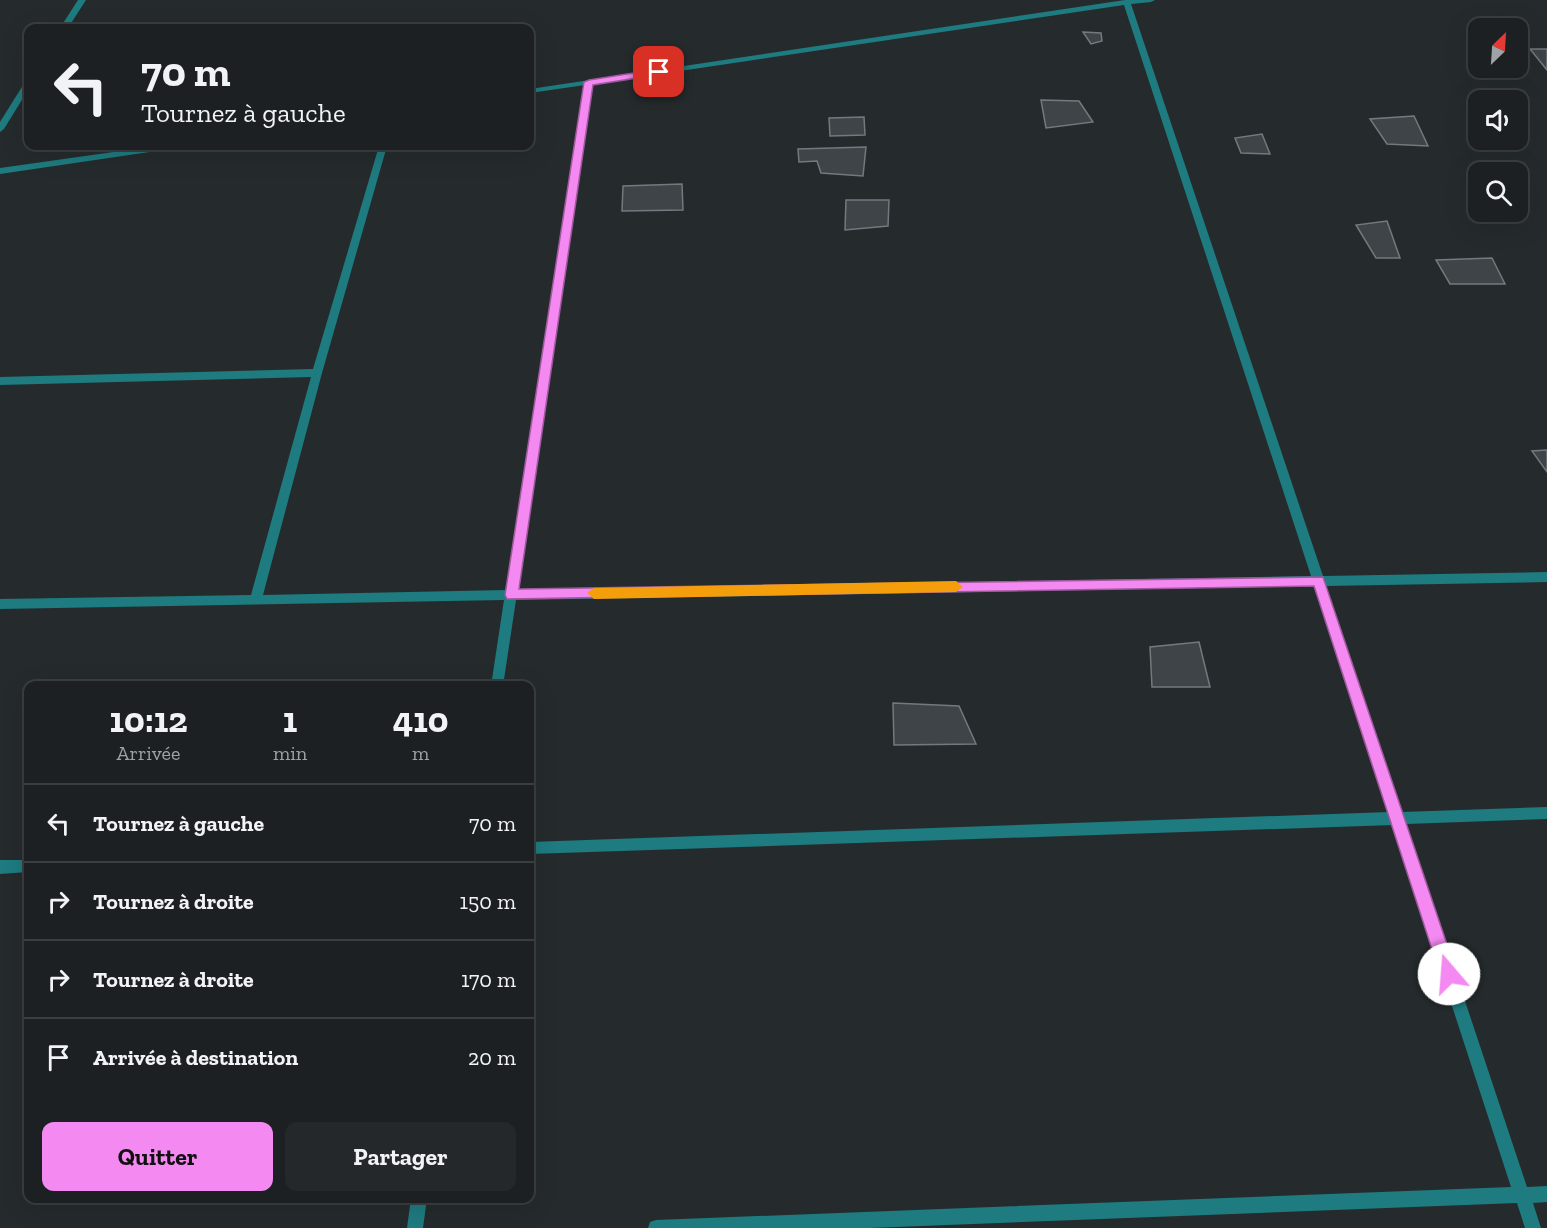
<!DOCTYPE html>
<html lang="fr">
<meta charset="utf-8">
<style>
:root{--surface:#1c2022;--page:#25282a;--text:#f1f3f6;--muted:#a0a3a5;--line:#3a3e40;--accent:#f489f1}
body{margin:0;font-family:"Zilla Slab",serif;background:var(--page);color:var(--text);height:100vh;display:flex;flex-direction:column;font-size:22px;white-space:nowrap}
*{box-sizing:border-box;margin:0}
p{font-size:20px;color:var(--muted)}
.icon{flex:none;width:33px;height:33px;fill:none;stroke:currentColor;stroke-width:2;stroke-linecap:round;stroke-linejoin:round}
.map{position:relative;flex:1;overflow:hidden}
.details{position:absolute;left:24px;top:681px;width:510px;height:522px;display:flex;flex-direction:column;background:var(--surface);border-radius:12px;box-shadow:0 6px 24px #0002,0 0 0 2px var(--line)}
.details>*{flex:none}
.guide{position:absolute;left:24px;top:24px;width:510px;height:126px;border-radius:12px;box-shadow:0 6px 24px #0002,0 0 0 2px var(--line);background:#1c2022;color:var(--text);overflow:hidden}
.needle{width:39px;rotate:25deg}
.buttons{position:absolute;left:1468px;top:18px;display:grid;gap:12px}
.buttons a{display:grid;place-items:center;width:60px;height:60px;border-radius:12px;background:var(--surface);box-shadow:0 6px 24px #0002,0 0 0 2px var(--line);font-size:30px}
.pin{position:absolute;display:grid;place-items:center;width:51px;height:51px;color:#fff;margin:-26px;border-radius:12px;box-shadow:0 3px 9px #0006}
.me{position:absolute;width:66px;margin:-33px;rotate:342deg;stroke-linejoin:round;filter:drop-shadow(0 0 4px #0008)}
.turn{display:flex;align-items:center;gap:21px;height:126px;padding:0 18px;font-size:27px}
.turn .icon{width:78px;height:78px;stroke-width:2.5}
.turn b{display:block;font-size:42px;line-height:51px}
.eta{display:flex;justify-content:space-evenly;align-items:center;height:102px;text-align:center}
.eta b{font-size:36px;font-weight:700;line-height:42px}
.cta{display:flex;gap:12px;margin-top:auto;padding:12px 18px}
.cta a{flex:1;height:69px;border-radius:12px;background:var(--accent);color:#111;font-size:24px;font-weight:700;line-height:69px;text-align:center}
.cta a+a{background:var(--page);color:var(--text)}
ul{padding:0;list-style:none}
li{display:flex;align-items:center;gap:18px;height:78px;padding:0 18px;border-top:2px solid var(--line)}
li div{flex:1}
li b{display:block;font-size:22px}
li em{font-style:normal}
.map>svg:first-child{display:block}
</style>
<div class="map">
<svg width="1547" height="1228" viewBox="0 0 1547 1228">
<rect width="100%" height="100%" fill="#252b2d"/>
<!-- building -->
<path fill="#3f4448" stroke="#73797e" stroke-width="1.5" d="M1083 32 1101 33 1102 41 1091 44Z
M1530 49H1547V70Z
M1041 100 1079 101 1093 122 1046 128Z
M1414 116 1428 146 1387 144 1370 119Z
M864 117 865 135 830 136 829 118Z
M1262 134 1270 154 1241 153 1235 138Z
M866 147 863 176 821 173 817 161 799 162 798 149Z
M682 184 683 210 622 211 623 186Z
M846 200H889L888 226 845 230Z
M1387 221 1400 258H1376L1356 225Z
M1492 258 1505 284H1450L1436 260Z
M1547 450V472L1532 451Z
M1199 642 1210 687H1152L1150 647Z
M893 703 959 706 976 744 894 745Z"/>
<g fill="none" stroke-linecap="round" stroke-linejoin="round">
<!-- minor -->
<path fill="#1e7b7f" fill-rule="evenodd" d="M78 0H86L68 28H60Z
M1125 0H1155L1151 2 1131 4 1323 576 1547 572V582L1326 586 1402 812 1547 807V819L1406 824 1527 1187 1547 1186V1202L1533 1203 1541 1228H1525L1517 1203 870 1228H648L650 1222 656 1220 1511 1187 1393 825 530 854V842L1389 812 1314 586 516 600 503 686H491L504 600 0 609V599L251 595 311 377 0 385V377L313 369 379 146H387L322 373 263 595 506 590 585 85 530 93V89ZM1124 5 1311 576 518 590 593 84Z
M25 82H28V90L4 129 0 132V122Z
M156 146H174L170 149 0 174V168Z
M0 860H28V872L0 874Z
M411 1198H427L423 1228H407Z"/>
</g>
<!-- route -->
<path fill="#f489f1" stroke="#9f599d" stroke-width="1.5" d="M659 69 662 70V74L593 85 519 589 1323 577 1457 974 1454 979 1449 982 1443 979 1440 974 1314 586 507 599 505 595 584 82 589 80Z"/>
<!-- slow -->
<path fill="#f59e0b" d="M956 581 963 587 956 592 594 599 587 593 594 588Z"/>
</svg>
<div class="buttons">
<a><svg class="needle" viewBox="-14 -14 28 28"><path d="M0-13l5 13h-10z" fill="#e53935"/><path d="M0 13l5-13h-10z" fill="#a0a3a5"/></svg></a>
<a><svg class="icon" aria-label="sound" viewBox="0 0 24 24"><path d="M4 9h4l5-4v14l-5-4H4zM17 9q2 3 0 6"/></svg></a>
<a><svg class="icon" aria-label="search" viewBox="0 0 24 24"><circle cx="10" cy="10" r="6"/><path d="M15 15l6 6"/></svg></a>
</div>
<div class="pin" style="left:659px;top:72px;background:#d93025"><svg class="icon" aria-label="arrive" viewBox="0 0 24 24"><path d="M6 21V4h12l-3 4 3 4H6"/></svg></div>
<svg class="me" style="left:1449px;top:974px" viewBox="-20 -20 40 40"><circle r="19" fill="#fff"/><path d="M0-13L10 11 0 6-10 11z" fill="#f489f1"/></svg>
<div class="guide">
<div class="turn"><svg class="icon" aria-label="left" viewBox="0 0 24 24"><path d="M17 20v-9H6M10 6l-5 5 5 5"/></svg><div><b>70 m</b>Tournez à gauche</div></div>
</div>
<section class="details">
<div class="eta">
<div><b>10:12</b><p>Arrivée</p></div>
<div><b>1</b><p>min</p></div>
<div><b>410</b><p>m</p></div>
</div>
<ul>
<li><svg class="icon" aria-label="left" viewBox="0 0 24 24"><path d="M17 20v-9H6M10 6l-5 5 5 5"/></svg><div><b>Tournez à gauche</b></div><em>70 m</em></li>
<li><svg class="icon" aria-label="right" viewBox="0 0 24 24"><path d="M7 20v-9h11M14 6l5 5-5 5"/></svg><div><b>Tournez à droite</b></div><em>150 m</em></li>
<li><svg class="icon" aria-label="right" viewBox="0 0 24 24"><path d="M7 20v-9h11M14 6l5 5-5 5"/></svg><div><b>Tournez à droite</b></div><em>170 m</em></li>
<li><svg class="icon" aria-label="arrive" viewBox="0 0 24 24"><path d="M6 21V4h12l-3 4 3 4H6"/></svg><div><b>Arrivée à destination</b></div><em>20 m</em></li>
</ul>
<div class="cta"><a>Quitter</a><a>Partager</a></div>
</section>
</div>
